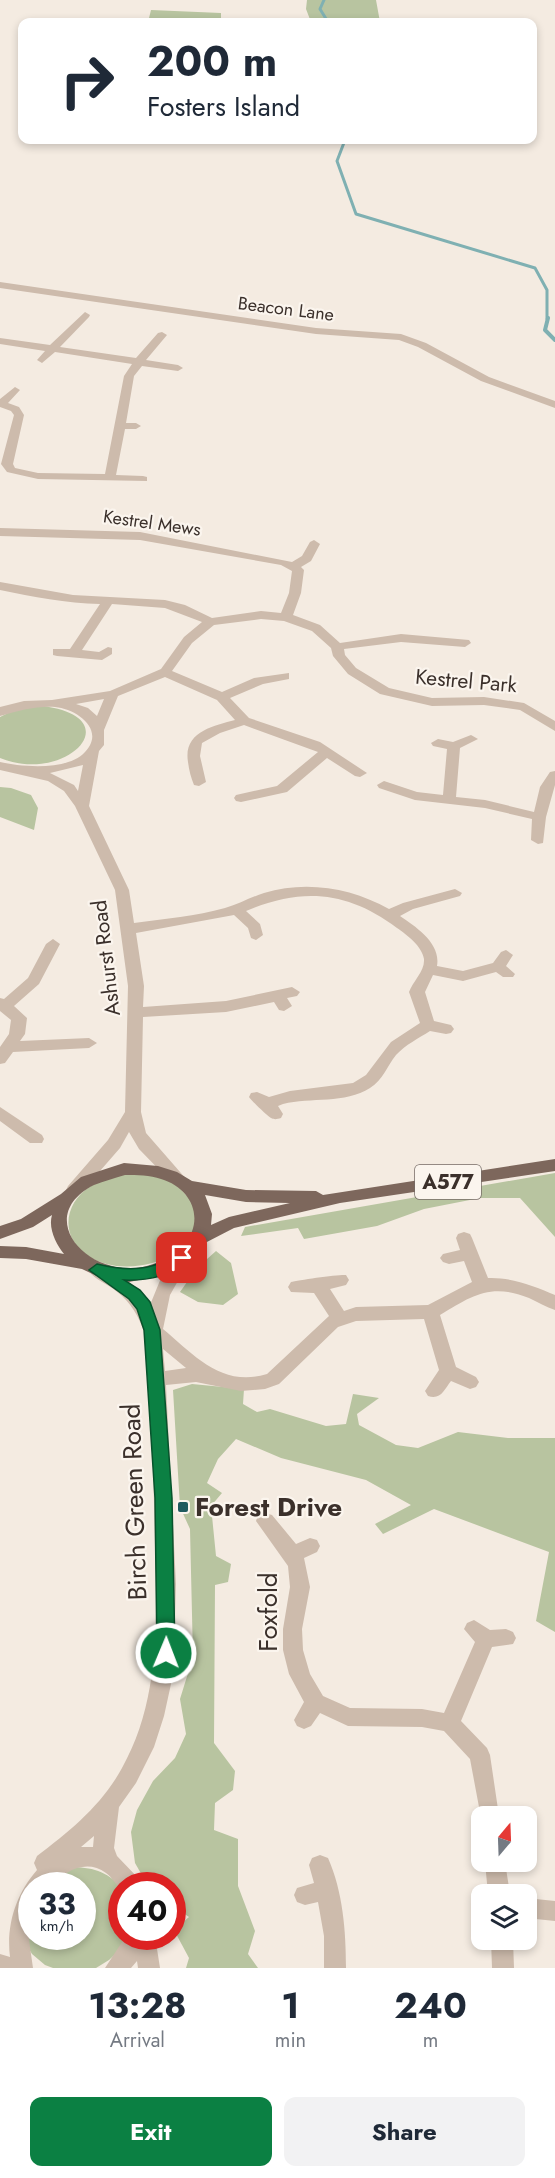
<!DOCTYPE html>
<style>
:root{--surface:#fff;--page:#f2f2f3;--text:#1f2937;--muted:#747a83;--accent:#0b8043}
body{margin:0;font-family:Jost,sans-serif;background:var(--page);color:var(--text);height:100vh;display:flex;flex-direction:column;font-size:22px;white-space:nowrap}
*{box-sizing:border-box;margin:0}
p{font-size:20px;color:var(--muted)}
.icon{flex:none;width:33px;height:33px;fill:none;stroke:currentColor;stroke-width:2;stroke-linecap:round;stroke-linejoin:round}
.map{position:relative;height:1968px;overflow:hidden}
.sheet{display:flex;flex-direction:column;background:var(--surface);flex:1}
.sheet>*{flex:none}
.guide{position:absolute;left:18px;top:18px;width:519px;height:126px;border-radius:12px;box-shadow:0 3px 9px #0003;background:#fff;color:var(--text);overflow:hidden}
.needle{width:39px;rotate:19deg}
.controls{position:absolute;left:471px;top:1806px;display:grid;gap:12px}
.controls a{display:grid;place-items:center;width:66px;height:66px;border-radius:12px;background:var(--surface);box-shadow:0 3px 9px #0003;font-size:30px}
.speed{position:absolute;left:18px;top:1872px;display:flex;gap:12px;font-size:30px;font-weight:700;text-align:center}
.speed>*{display:grid;place-content:center;width:78px;height:78px;border-radius:50%;background:var(--surface);box-shadow:0 3px 9px #0003;line-height:1}
.speed small{font-size:15px;font-weight:400}
.speed .limit{border:9px solid #d22;background:#fff;color:#111}
.pin{position:absolute;display:grid;place-items:center;width:51px;height:51px;color:#fff;margin:-26px;border-radius:12px;box-shadow:0 3px 9px #0006}
.me{position:absolute;width:66px;margin:-33px;rotate:1deg;stroke-linejoin:round;filter:drop-shadow(0 0 4px #0008)}
.turn{display:flex;align-items:center;gap:21px;height:126px;padding:0 30px;font-size:27px}
.turn .icon{width:78px;height:78px;stroke-width:2.5}
.turn b{display:block;font-size:42px;line-height:51px}
.eta{display:flex;justify-content:space-evenly;align-items:center;height:102px;text-align:center}
.eta b{font-size:36px;font-weight:700;line-height:42px}
.primary-button{display:flex;gap:12px;margin-top:auto;padding:12px 30px}
.primary-button a{flex:1;height:69px;border-radius:12px;background:var(--accent);color:#fff;font-size:24px;font-weight:700;line-height:69px;text-align:center}
.primary-button a+a{background:var(--page);color:var(--text)}
.map>svg:first-child{display:block}
</style>
<div class="map">
<svg width="555" height="1968" viewBox="0 0 555 1968">
<rect width="100%" height="100%" fill="#f4ebe1"/>
<!-- green -->
<path fill="#b8c4a0" d="M307 0H376L380 22H311L306 9Z
M151 10 221 13V22H148Z
M42 706C132 717 66 785 0 758V717L14 710Z
M0 787 11 788 31 795 38 808 34 830 0 817Z
M135 1173C145 1175 157 1176 166 1179 175 1183 181 1189 187 1196 227 1244 136 1287 88 1256 60 1238 63 1203 91 1186 104 1178 120 1175 135 1173Z
M555 1173V1237L520 1198H480L424 1209 377 1226 304 1239 298 1228 241 1236 245 1227Z
M216 1251 231 1263 238 1294 223 1305 198 1302 180 1292 197 1268Z
M192 1384 244 1389 243 1404 257 1412 270 1409 326 1426 346 1424 353 1394 379 1398 357 1414 359 1425 396 1445 418 1448 458 1432 508 1438H555V1632L536 1621 549 1552 434 1509 383 1534 375 1524 411 1505 366 1480 281 1458 236 1439 218 1459 207 1483 222 1493 211 1506 216 1556 231 1564 228 1582 215 1585 214 1743 235 1771 233 1790 215 1803 214 1830 238 1839V1886L255 1931 248 1954 258 1968H186L189 1958 174 1930 189 1917 173 1906 172 1886 147 1884 135 1863 131 1832 137 1810 153 1781 175 1758 186 1734 180 1699 193 1657 190 1529 180 1507 173 1390Z
M70 1867C91 1867 107 1871 121 1887L122 1936 128 1937 122 1948 109 1960 96 1968H53L45 1965 32 1954 24 1941 31 1892 32 1936H82V1886L37 1885Z"/>
<g fill="none" stroke-linecap="round" stroke-linejoin="round">
<!-- stream-far1 -->
<path stroke="#7fb0b2" stroke-width="3" d="M324 0 320 9 328 22
M345 140 337 161 356 214 535 268 547 290V319"/>
<!-- stream -->
<path stroke="#7fb0b2" stroke-width="4" d="M548 318 545 330 555 340"/>
<!-- minor -->
<path fill="#cdbbac" fill-rule="evenodd" d="M0 282 316 328 401 334 426 343 489 377 555 401V408L481 381 418 347 399 340 316 334 0 288Z
M85 312 90 315 89 317 60 347 136 358 158 333 162 332 167 335 146 360 178 365 183 368 178 371 142 366 134 376 126 423H136L141 426 136 429H125L116 475 143 476 147 477V481L38 479 7 472 1 464 14 415 11 411 0 407V399L15 387 20 390 8 403 19 407 24 415 13 464 15 468 38 473 105 474 124 376 132 364 55 352 42 363 37 360 45 351 0 344V338L50 345Z
M0 528 140 532 292 562 302 556 310 542 314 540 320 544 311 561 301 567 304 570 301 593 293 615 320 625 340 643 401 634 469 640 471 643 465 647 401 642 344 649 345 655 356 668 389 688 432 698 484 697 524 703 555 721V731L520 710 484 705 432 706 380 694 348 674 333 656 331 648 312 631 284 621 261 619 214 625 192 643 172 671 222 692 254 678 289 673V679L263 684 230 698 249 718 320 742 367 773 360 777 355 776 327 758 287 792 241 802 236 801 234 798 236 795 277 786 318 752 244 725 220 733 202 743 200 756 206 782 199 786 194 785C191 778 189 770 188 762 183 732 213 726 235 720L217 700 165 677 118 696 104 730V745L99 751 89 806 129 890 134 923C165 919 196 916 225 908 239 904 251 897 264 893 306 880 352 888 389 909L403 903 455 889 462 893 460 896 413 909 400 916C416 927 441 943 437 966L463 971 493 963 501 952 506 950 513 955 506 966 515 974 513 977H503L496 972 463 981 433 975 425 992 434 1021 451 1025 454 1029 451 1033 446 1034 430 1031C419 1038 405 1045 396 1055 387 1066 383 1080 370 1088 345 1104 311 1097 283 1104L278 1106 283 1114 281 1118C277 1119 275 1120 271 1118 268 1117 251 1100 249 1097L251 1093 257 1092 269 1097 290 1091 353 1083 366 1075 391 1042 420 1023 409 992C413 981 425 971 424 959 422 946 407 935 397 928 348 891 302 887 246 911L260 924 263 935 256 940 251 938 248 928 234 915 136 933 144 986 143 1007 226 1001 292 987 300 992 297 996 287 998 292 1006 284 1011 279 1010 274 1002 226 1012 143 1017 141 1112 146 1133 187 1180 185 1184H173L139 1149 129 1132 120 1148 80 1194H68L66 1190 68 1186 108 1140 125 1112 128 986 115 890 75 806 64 791 48 781 0 770V762C22 767 68 771 85 752 106 730 77 709 55 707 35 706 19 711 0 716V707L24 701 52 700 110 691 161 669 184 637 202 622 165 608 112 604 82 650 99 652 108 647 112 648V654L102 660 57 656 53 655V649H70L100 604C66 603 33 597 0 590V582L73 595 165 600 185 605 212 618 261 611 281 613 289 593 292 571 281 565 140 540 0 536ZM104 699 97 716 88 708 76 704ZM83 765 78 791 74 785 50 773Z
M471 735 478 739 460 748 456 797 485 800 534 812 540 787 550 772 555 771V785L546 817 543 843 538 844 531 840 532 819 485 808 415 800 379 788 377 785 384 781 417 792 443 795 447 749 433 746 431 743 438 739 453 742Z
M53 939 60 944 39 984 14 1006 27 1018 25 1034 20 1041 89 1038 97 1043 89 1048 13 1052 5 1063 0 1064V1047L9 1034 11 1020 0 1011V998L4 999 28 978 46 944Z
M0 1107 42 1135 44 1139 42 1143H30L0 1121Z
M464 1232 470 1234 472 1238 488 1278C511 1277 534 1286 555 1295V1310C546 1307 538 1302 529 1298 491 1283 473 1295 440 1315L456 1367 476 1377 479 1382 476 1387 470 1389 451 1381C444 1390 441 1400 428 1396L425 1391 439 1370 424 1319 356 1321 338 1327 279 1384 265 1389 241 1391 196 1382 166 1385 176 1584 174 1651 171 1684 164 1716 154 1747 136 1783 119 1807 114 1848 117 1856 139 1879 142 1886H122V1891C117 1886 112 1877 106 1873 87 1859 65 1870 52 1886H32L29 1940 33 1968H0V1954L10 1957C6 1925 16 1894 37 1870L34 1863 37 1856C70 1831 102 1805 122 1768 160 1701 157 1621 155 1547 154 1500 153 1453 150 1406 149 1382 145 1358 145 1334 139 1317 131 1302 116 1291 108 1284 95 1280 89 1271L92 1266C110 1261 141 1290 150 1305L161 1278 176 1254H188L191 1258 170 1295 163 1329C194 1355 222 1388 267 1374L329 1316 314 1293 291 1292 288 1287 291 1282C298 1280 341 1274 346 1275L349 1280 346 1285 330 1289 344 1311 356 1307 428 1305 472 1282 464 1261 449 1264 443 1262 440 1258 443 1254 460 1250 456 1238 458 1234ZM163 1349 186 1368 165 1371ZM94 1836 93 1847H81Z
M265 1513 272 1515 296 1544 310 1538 317 1540 320 1546 317 1552 304 1558 310 1587 302 1629 303 1650 310 1674 323 1696 350 1708 422 1709 444 1713 475 1642 464 1629 467 1623 474 1620 490 1630 506 1629 513 1632 516 1638 513 1644 492 1647 461 1721 487 1748 490 1755 499 1816H482V1823L470 1759 444 1731 422 1727 348 1726 320 1713 311 1726 304 1729 297 1726 294 1720 304 1702 289 1674 283 1650V1629L290 1587 288 1566 256 1521 258 1515Z
M320 1855 328 1858C343 1892 346 1931 346 1968H324V1936L318 1902 305 1905 297 1902 294 1895 297 1888 314 1883 309 1865 312 1858Z
M485 1862H505L510 1894H488Z
M526 1898 555 1901V1921L526 1918Z
M126 1936H155L160 1968H138L137 1961 131 1968H105Z
M491 1940H513L514 1968H492Z"/>
<!-- major -->
<path fill="#7d675c" fill-rule="evenodd" d="M555 1159V1171L340 1203 234 1228 203 1244 194 1256 168 1274 129 1282 101 1278 82 1269 26 1259 0 1258V1246L26 1247 64 1254C56 1244 48 1228 52 1215L33 1227 0 1239V1226L21 1219 61 1194 81 1177 124 1163 158 1166 177 1172 192 1181 246 1190 316 1191 323 1195ZM125 1175C137 1175 150 1175 161 1179 192 1188 206 1220 183 1246 172 1258 158 1263 143 1267 86 1278 33 1216 94 1185 104 1181 115 1178 125 1175ZM205 1195 246 1202 290 1203 229 1217 211 1225 212 1214Z"/>
</g>
<!-- route -->
<path fill="#0b8043" stroke="#07532c" stroke-width="1.5" d="M182 1252 188 1254 190 1258C179 1276 144 1281 124 1280L140 1290 150 1302 160 1330 172 1498 175 1653 173 1659 166 1661 160 1659 157 1653 155 1498 144 1330 137 1309 129 1299 89 1270 97 1264C117 1269 140 1272 160 1263 167 1259 174 1255 182 1252Z"/>
<!-- markers -->
<rect fill="#1f5a5e" stroke="#fbf5ee" stroke-width="2" x="177" y="1501" width="12" height="12" rx="3"/>
<g text-anchor="middle" stroke-width="4.5" stroke-linejoin="round" paint-order="stroke">
<!-- far-street labels -->
<g font-size="18" fill="#3b302b" stroke="#fbf5ee">
<text transform="translate(286 309) rotate(7)" y="6">Beacon Lane</text>
<text transform="translate(152 523) rotate(8)" y="6">Kestrel Mews</text>
</g>
<!-- shield labels -->
<rect fill="#fbf5ee" stroke="#756b66" stroke-width="1.5" x="415" y="1165" width="66" height="34" rx="4.5"/>
<g font-size="20" font-weight="bold" fill="#3b302b">
<text x="448" y="1189">A577</text>
</g>
<!-- street labels -->
<g font-size="21" fill="#3b302b" stroke="#fbf5ee">
<text transform="translate(466 681) rotate(5)" y="7">Kestrel Park</text>
<text transform="translate(106 958) rotate(-97)" y="7">Ashurst Road</text>
</g>
<!-- near-street labels -->
<g font-size="26" fill="#3b302b" stroke="#fbf5ee">
<text transform="translate(134 1502) rotate(-92)" y="9">Birch Green Road</text>
<text transform="translate(268 1612) rotate(-90)" y="9">Foxfold</text>
</g>
<!-- near-poi labels -->
<g font-size="26" font-weight="bold" fill="#3b302b" stroke="#fbf5ee" text-anchor="start">
<text x="195" y="1516">Forest Drive</text>
</g>
</g>
</svg>
<div class="controls">
<a><svg class="needle" viewBox="-14 -14 28 28"><path d="M0-13l5 13h-10z" fill="#e53935"/><path d="M0 13l5-13h-10z" fill="#747a83"/></svg></a>
<a><svg class="icon" aria-label="layers" viewBox="0 0 24 24"><path d="M12 4l9 5-9 5-9-5zM3 14l9 5 9-5"/></svg></a>
</div>
<div class="speed"><div>33<small>km/h</small></div><div class="limit">40</div></div>
<div class="pin" style="left:182px;top:1258px;background:#d93025"><svg class="icon" aria-label="arrive" viewBox="0 0 24 24"><path d="M6 21V4h12l-3 4 3 4H6"/></svg></div>
<svg class="me" style="left:166px;top:1653px" viewBox="-20 -20 40 40"><circle r="17" fill="#0b8043" stroke="#fff" stroke-width="3"/><path d="M0-11L8 9 0 5-8 9z" fill="#fff"/></svg>
<div class="guide">
<div class="turn"><svg class="icon" aria-label="right" viewBox="0 0 24 24"><path d="M7 20v-9h11M14 6l5 5-5 5"/></svg><div><b>200 m</b>Fosters Island</div></div>
</div>
</div>
<section class="sheet">
<div class="eta">
<div><b>13:28</b><p>Arrival</p></div>
<div><b>1</b><p>min</p></div>
<div><b>240</b><p>m</p></div>
</div>
<div class="primary-button"><a>Exit</a><a>Share</a></div>
</section>
